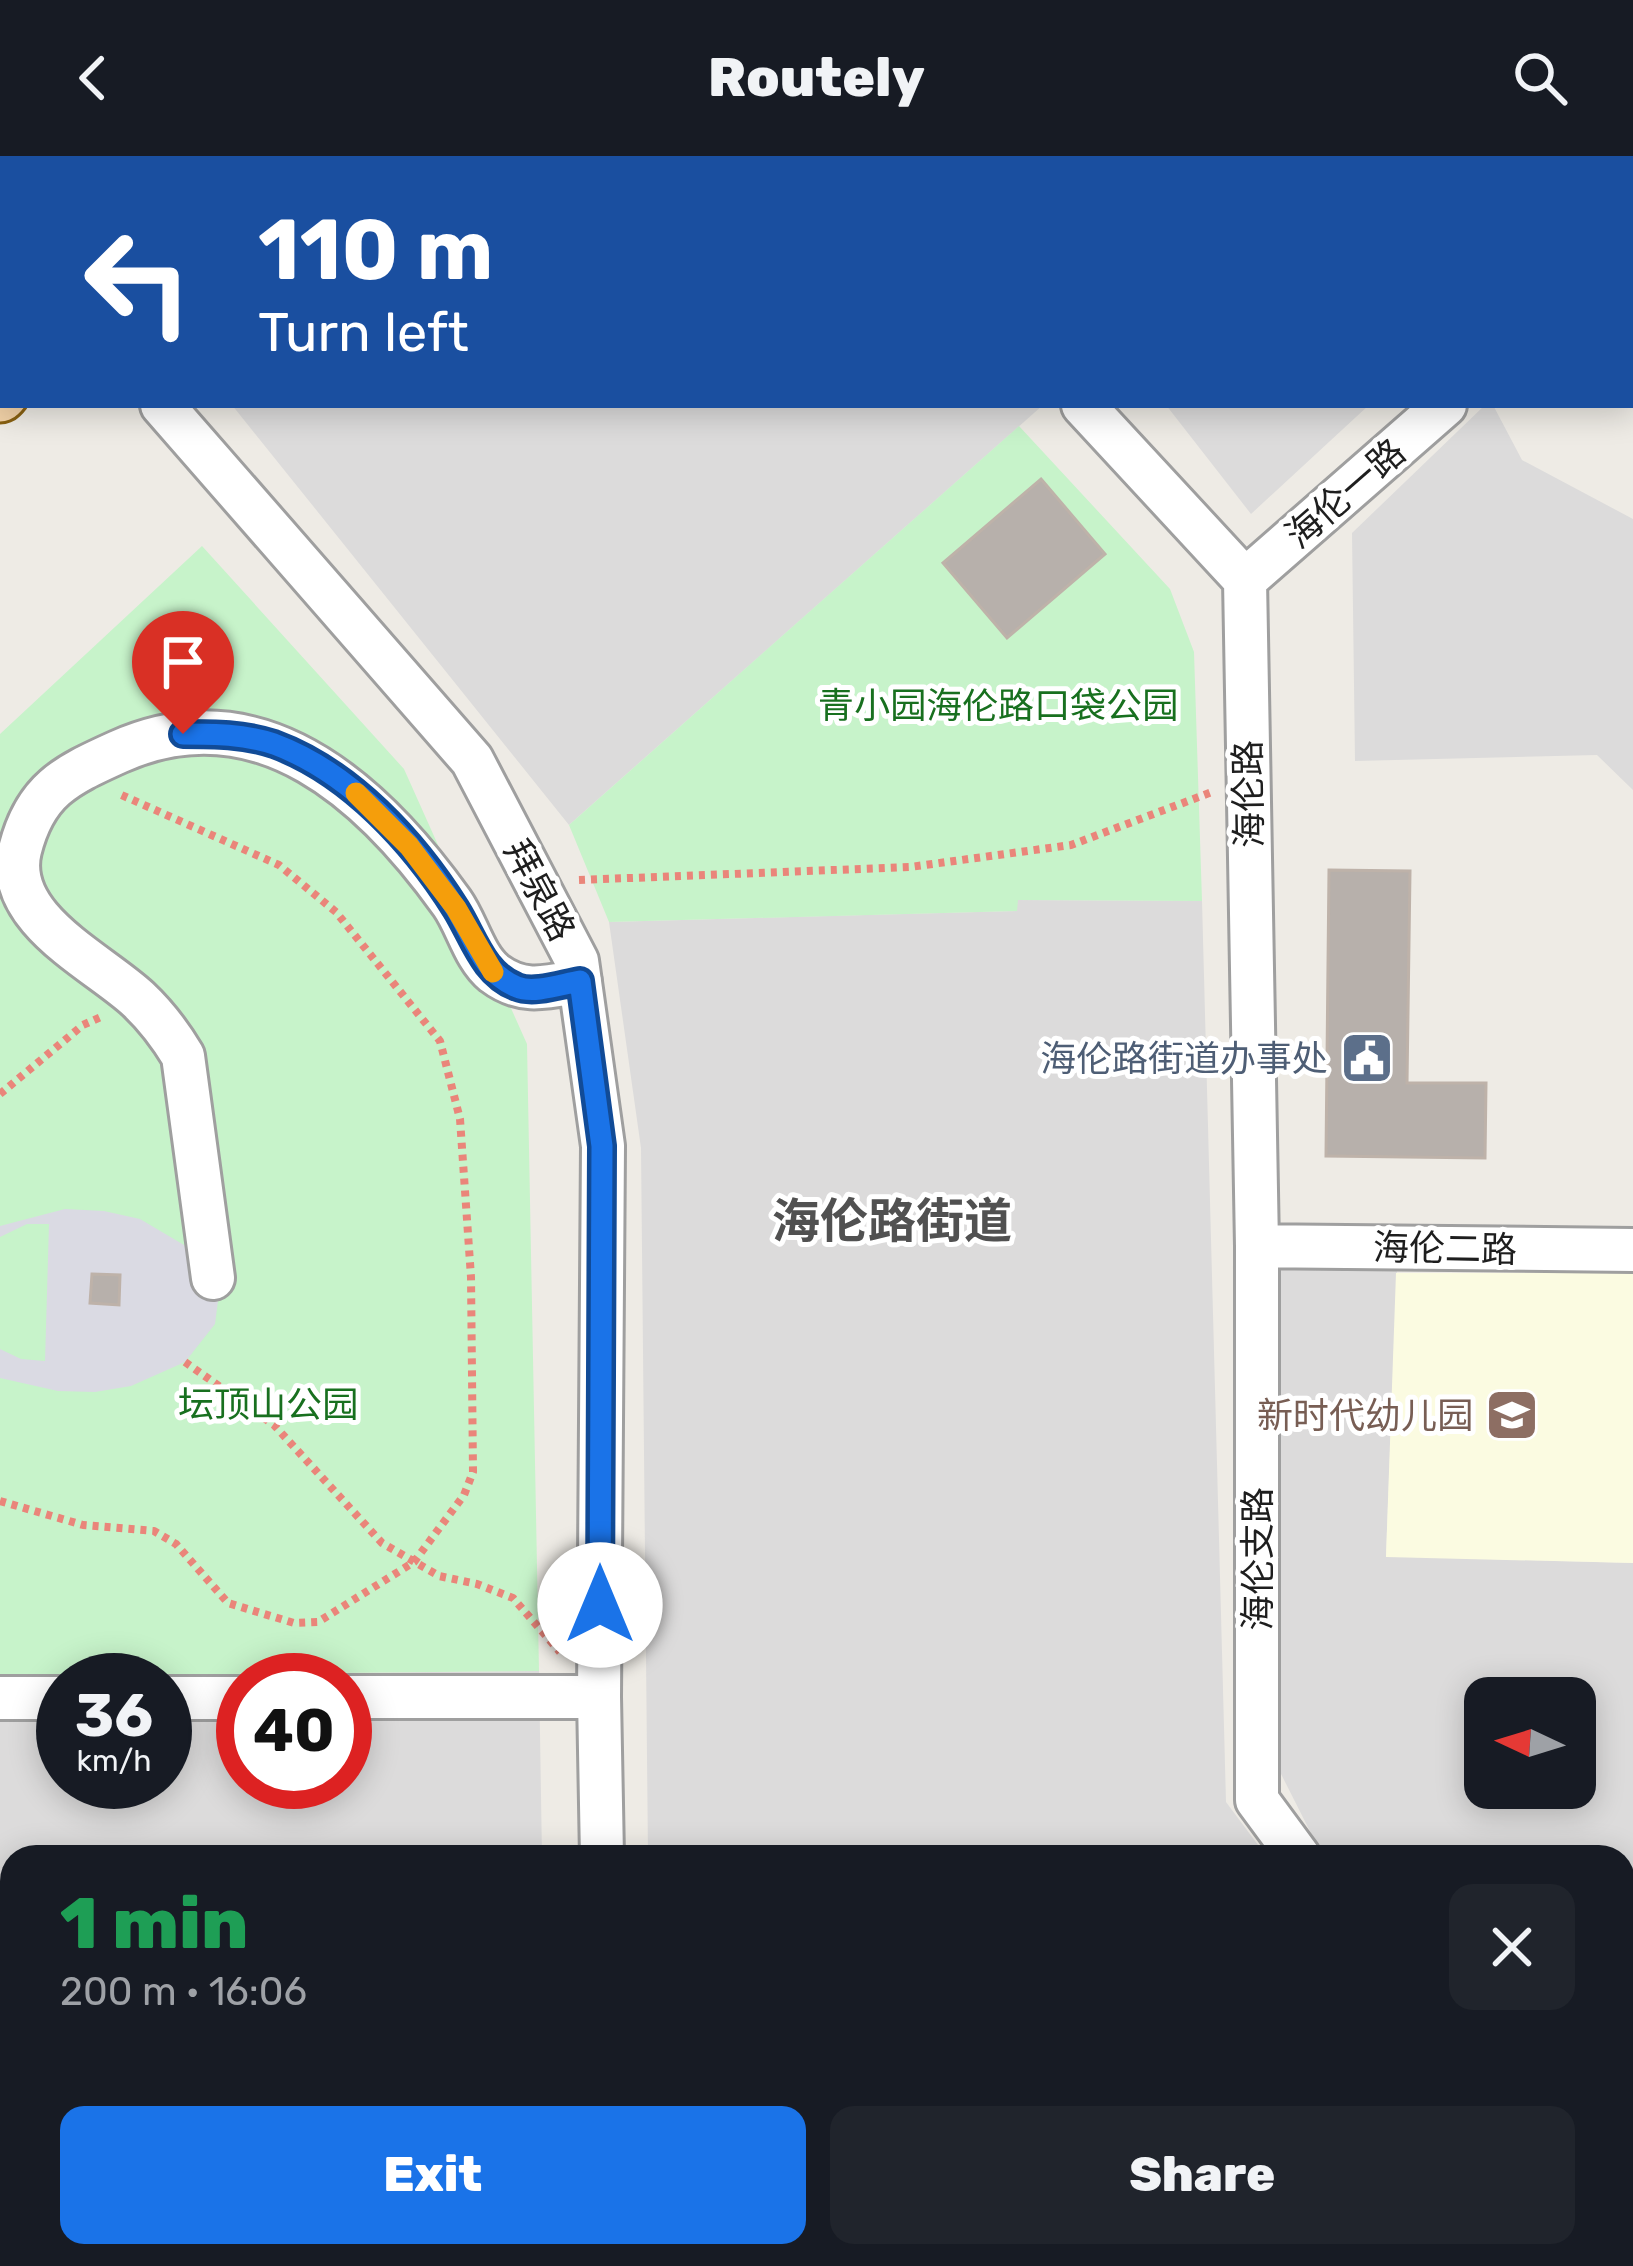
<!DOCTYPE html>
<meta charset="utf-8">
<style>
:root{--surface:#171b24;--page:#20242c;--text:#f1f3f6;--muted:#9ea1a6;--accent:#1a73e8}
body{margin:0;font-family:Rubik,"Noto Sans SC",sans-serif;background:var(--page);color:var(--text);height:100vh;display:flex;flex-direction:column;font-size:45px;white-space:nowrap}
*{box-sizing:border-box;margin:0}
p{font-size:39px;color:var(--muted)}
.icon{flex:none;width:66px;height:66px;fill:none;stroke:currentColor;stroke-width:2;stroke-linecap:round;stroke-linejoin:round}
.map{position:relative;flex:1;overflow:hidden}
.drawer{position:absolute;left:0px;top:1689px;width:1635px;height:423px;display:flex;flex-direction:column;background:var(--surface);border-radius:36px 36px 0 0;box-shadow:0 6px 30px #0003}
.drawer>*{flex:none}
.guide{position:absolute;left:0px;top:0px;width:1635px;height:252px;box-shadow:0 6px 30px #0003;background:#1a4fa0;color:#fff;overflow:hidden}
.needle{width:78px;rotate:274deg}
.tools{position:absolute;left:1464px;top:1521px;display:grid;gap:24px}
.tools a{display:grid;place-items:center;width:132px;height:132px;border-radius:24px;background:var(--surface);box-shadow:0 6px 30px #0003;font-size:60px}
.speed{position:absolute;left:36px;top:1497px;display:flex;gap:24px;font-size:60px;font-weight:700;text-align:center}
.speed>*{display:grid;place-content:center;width:156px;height:156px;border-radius:50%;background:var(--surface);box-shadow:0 6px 30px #0003;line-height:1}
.speed small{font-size:30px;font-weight:400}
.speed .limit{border:18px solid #d22;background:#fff;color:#111}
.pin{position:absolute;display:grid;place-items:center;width:102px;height:102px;color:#fff;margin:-123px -51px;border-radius:50% 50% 50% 0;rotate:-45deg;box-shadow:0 0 12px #0007}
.pin .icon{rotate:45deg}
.me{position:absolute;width:132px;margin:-66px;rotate:0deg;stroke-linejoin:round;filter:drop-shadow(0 0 9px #0008)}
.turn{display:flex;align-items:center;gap:42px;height:252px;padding:0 60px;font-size:54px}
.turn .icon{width:156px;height:156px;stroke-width:2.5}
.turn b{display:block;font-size:84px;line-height:102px}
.round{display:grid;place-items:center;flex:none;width:126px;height:126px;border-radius:24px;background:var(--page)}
.overview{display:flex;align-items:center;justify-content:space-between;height:204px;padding:0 60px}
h1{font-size:72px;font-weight:800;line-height:90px;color:#1e9e55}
.action{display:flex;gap:24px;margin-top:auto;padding:24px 60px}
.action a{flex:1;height:138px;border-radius:24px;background:var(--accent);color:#fff;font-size:48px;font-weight:800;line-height:138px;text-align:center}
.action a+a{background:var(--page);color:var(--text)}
header{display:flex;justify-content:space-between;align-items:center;height:156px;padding:0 60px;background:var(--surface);font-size:54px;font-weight:800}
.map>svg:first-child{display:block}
</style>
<header><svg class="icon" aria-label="back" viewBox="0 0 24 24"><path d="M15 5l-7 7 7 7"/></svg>Routely<svg class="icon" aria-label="search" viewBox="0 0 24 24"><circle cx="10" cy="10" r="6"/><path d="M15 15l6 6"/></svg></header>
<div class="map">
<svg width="1633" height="2110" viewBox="0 0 1633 2110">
<rect width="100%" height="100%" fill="#eeebe5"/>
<!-- residential -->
<path fill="#dcdbdb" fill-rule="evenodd" d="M333 0H1633V5L330 3Z
M232 249H1043L569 669Z
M1166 249H1369L1251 358Z
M1485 249H1493L1522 304 1633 363V634L1597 599 1355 605 1352 377Z
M1017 744 1202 745 1226 1646 1267 1701H648L641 992 609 766 1016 755Z
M1397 1113 1386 1400 1633 1407V1945H1623V1701H1323L1276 1608 1281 1114ZM1485 1542H1575V1632H1485Z
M539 1515 542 1701H12V1937L0 1933V1520ZM63 1524H165V1626H63ZM243 1524H345V1626H243Z
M1623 2026H1633V2110H641V2100H1623Z
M12 2037V2100H564V2110H0V2040Z"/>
<!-- education -->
<path fill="#fbfbe1" d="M1396 1117H1633V1407L1386 1401Z"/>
<!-- park -->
<path fill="#c7f3ca" d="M1019 270 1170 433 1194 496 1202 745 1018 744 1017 755 609 766 569 669Z
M202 390 404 613 527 888 539 1515 0 1520V578Z"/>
<!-- plaza -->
<path fill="#dadae3" d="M65 1053 104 1055 140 1063 184 1089 213 1122 218 1145 215 1168 185 1206 131 1230 95 1236 58 1235 0 1222V1193L21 1203 45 1205 49 1068H27L0 1081V1070Z"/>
<!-- building -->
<path fill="#b7b0ab" stroke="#beb2a9" stroke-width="3" d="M1041 323 1105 398 1007 482 943 407Z
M1329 714 1410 715 1407 927H1486L1485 1002 1326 1000Z
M92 1118 120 1119 119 1149 90 1147Z"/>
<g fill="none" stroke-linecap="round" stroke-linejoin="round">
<!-- minor casing -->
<g stroke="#9f9f9f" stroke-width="48">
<path id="minor" d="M853 0 856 3
M0 59 3 63
M1632 85 1633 84
M162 249 472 604 577 805 603 990 599 1541 602 1701
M1083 249 1245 424 1257 1090V1644L1299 1701
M1245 424 1445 249
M1257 1090 1633 1094
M213 1122 183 900C171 880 155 859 138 843 97 805 3 762 20 694 35 634 65 620 118 596 261 532 374 638 452 747 467 768 474 801 494 817 523 839 547 831 580 825
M345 1541H599
M0 1542H63
M165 1542H243
M0 1972 12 1970
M1623 2010H1633
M606 2110V2100"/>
</g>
<!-- major casing -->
<g stroke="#886011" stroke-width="57">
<path id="major" d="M140 3 143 0
M264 3 268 0
M0 130 3 127
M0 240 3 237"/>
</g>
<!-- path -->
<path stroke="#ea857a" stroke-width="8" stroke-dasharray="6 6" stroke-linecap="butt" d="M579 724 910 711 1071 689 1212 636
M0 938 83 869 103 860
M185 1206 274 1269 382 1387 439 1420 477 1428 513 1442 560 1496
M0 1345 83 1369 154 1375 176 1388 228 1447 294 1467 318 1466 414 1406 464 1339 473 1316 471 1121 460 963 440 885 336 756 279 709 117 637"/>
<!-- minor -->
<use href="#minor" stroke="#fff" stroke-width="42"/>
<!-- major -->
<use href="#major" stroke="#f1d1a7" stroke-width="51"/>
</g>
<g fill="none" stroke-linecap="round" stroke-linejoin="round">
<!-- route casing -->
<g stroke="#114b97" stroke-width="30">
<path id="route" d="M183 578C214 578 244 578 274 588 350 616 414 686 456 753 474 782 483 818 517 831 534 838 562 828 580 825L602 990 600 1449"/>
</g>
<!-- route -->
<use href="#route" stroke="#1a73e8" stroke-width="21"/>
<!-- slow -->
<path stroke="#f59e0b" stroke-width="21" d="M356 637 409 690 456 752 493 816"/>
</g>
<!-- icons -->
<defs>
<g id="civic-square" transform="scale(2.7)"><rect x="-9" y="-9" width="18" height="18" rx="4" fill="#5c6f8a" stroke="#fff"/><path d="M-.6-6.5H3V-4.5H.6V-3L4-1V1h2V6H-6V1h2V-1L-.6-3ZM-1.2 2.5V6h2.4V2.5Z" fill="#fff"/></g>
<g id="school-square" transform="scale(2.7)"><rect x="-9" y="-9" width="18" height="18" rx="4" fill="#8d6e63" stroke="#fff"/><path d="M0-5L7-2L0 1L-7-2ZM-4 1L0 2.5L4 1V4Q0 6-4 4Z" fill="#fff"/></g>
</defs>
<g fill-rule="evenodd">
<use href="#civic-square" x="1367" y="902"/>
<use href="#school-square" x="1512" y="1259"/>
</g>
<g text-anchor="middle" stroke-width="10" stroke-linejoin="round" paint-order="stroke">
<!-- street labels -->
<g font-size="36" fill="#1e1e1e" stroke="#fff">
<text transform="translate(1345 337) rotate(-41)" y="13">海伦一路</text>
<text transform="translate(1248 638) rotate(-91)" y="13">海伦路</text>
<text transform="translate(540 734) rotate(62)" y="13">拜泉路</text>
<text transform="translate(1445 1092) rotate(1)" y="13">海伦二路</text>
<text transform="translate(1257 1403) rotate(-90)" y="13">海伦支路</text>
</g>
<!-- park labels -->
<g font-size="36" fill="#18701f" stroke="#fff">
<text x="998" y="562">青小园海伦路口袋公园</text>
<text x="268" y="1261">坛顶山公园</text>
</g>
<!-- service labels -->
<g font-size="36" fill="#4e5e75" stroke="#fff" text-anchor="end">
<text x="1328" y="915">海伦路街道办事处</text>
</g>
<!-- education labels -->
<g font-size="36" fill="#785e54" stroke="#fff" text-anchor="end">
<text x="1473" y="1272">新时代幼儿园</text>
</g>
<!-- district labels -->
<g font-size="48" font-weight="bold" fill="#515151" stroke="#fff">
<text x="892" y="1082">海伦路街道</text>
</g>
</g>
</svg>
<div class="tools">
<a><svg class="needle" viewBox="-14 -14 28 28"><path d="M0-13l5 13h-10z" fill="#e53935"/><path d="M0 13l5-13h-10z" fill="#9ea1a6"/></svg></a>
</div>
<div class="speed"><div>36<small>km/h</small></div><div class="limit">40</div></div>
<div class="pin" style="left:183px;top:578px;background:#d93025"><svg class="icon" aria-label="arrive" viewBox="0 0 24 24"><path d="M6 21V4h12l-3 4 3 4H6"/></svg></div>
<svg class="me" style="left:600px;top:1449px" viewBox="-20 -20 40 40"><circle r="19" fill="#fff"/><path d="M0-13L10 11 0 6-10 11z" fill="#1a73e8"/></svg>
<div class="guide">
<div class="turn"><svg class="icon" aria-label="left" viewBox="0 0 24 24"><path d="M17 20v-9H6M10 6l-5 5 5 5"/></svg><div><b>110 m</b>Turn left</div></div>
</div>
<section class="drawer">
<div class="overview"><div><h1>1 min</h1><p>200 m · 16:06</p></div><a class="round"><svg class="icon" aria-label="close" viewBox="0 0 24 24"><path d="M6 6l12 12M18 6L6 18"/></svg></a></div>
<div class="action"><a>Exit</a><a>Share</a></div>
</section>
</div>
